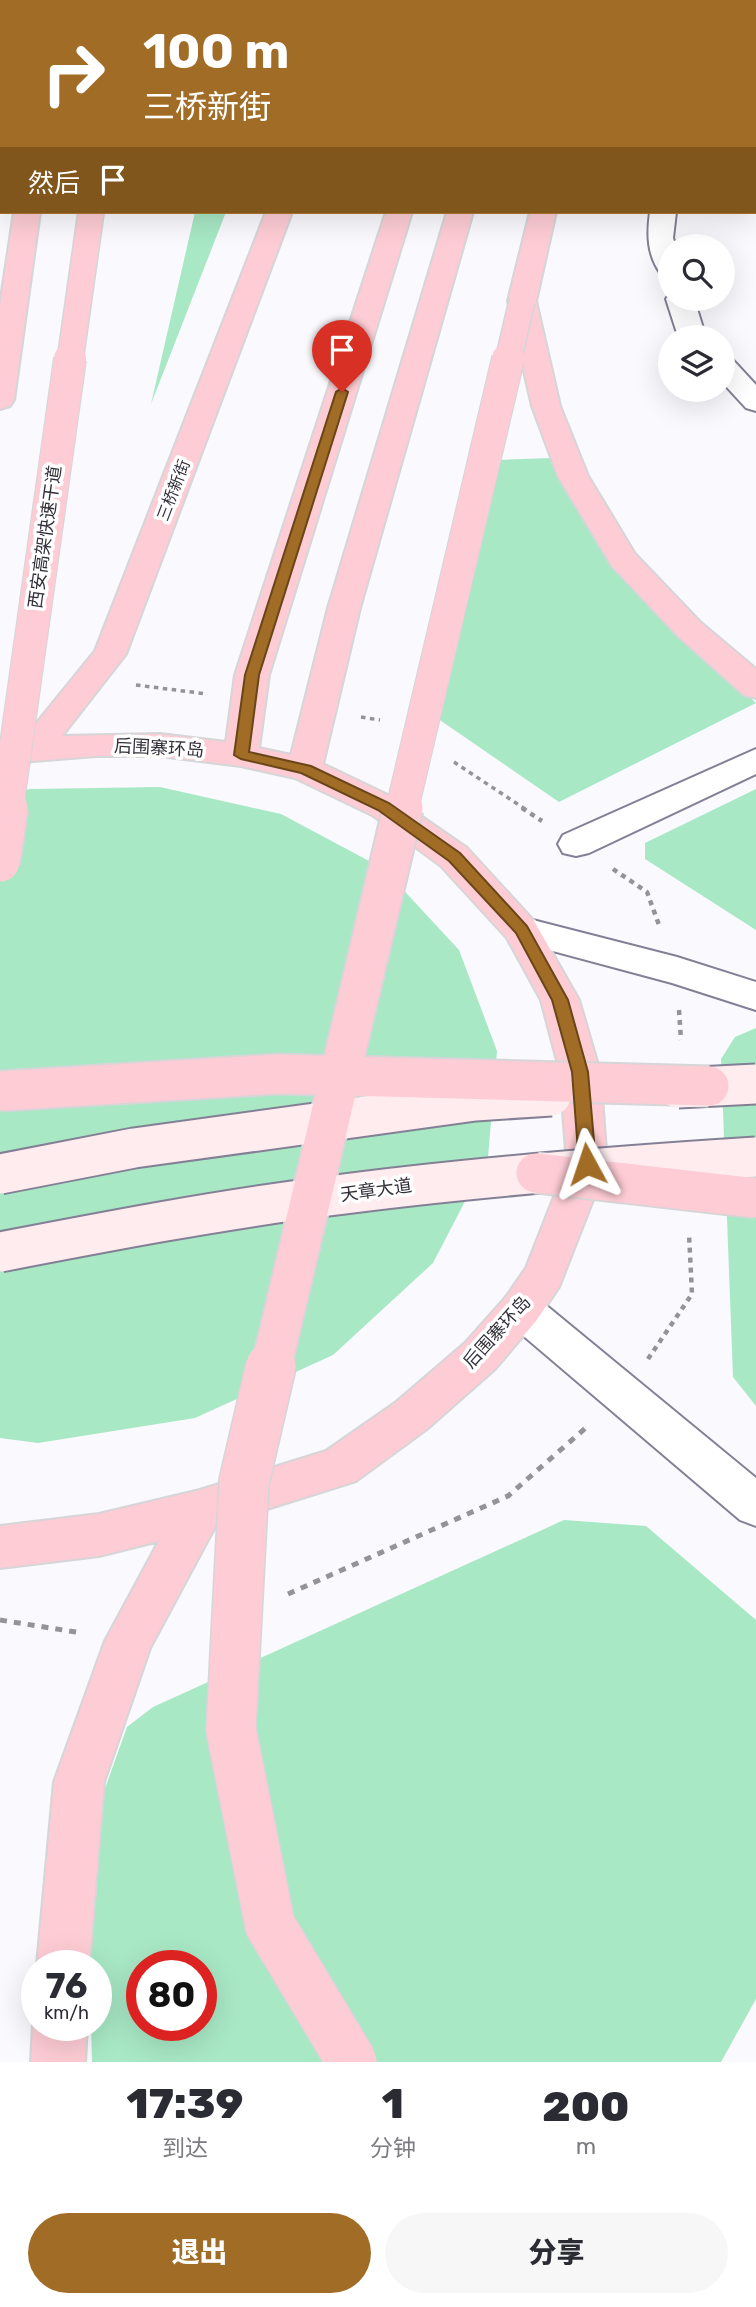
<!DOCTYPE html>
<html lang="zh">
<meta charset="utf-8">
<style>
:root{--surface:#fff;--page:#f7f7f7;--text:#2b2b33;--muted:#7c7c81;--accent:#a16c25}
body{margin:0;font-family:Rubik,"Noto Sans SC",sans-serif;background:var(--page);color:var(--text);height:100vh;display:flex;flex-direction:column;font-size:26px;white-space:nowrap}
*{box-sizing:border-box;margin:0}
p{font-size:23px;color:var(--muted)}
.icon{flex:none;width:38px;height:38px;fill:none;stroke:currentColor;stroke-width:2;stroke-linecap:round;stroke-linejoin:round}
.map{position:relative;height:2062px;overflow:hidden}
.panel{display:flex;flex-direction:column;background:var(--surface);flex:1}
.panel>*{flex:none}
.hud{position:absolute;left:0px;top:0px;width:756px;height:214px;box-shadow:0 7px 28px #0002;background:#a16c25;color:#fff;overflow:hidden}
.controls{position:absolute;left:658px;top:234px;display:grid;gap:14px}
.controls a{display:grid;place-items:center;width:77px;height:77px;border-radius:50%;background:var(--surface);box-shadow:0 7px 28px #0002;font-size:35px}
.speed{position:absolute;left:21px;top:1950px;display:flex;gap:14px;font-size:35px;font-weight:700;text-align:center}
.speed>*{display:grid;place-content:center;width:91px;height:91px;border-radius:50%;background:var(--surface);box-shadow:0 7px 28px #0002;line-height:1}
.speed small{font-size:18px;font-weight:400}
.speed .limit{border:10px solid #d22;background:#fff;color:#111}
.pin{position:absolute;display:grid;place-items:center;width:60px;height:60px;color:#fff;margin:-72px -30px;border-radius:50% 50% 50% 0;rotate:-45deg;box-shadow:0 0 7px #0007}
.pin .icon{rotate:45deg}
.me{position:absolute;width:77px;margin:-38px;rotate:355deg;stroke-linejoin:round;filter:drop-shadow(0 0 5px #0008)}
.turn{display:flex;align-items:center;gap:24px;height:147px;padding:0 28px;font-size:32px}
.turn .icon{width:91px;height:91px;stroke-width:2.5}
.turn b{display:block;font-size:49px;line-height:60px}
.then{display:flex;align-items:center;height:66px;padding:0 28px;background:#0003;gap:14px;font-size:26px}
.eta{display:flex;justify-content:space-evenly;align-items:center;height:119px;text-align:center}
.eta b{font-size:42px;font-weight:800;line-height:49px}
.cta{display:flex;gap:14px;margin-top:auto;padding:14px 28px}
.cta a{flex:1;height:80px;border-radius:42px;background:var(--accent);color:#fff;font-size:28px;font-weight:800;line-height:80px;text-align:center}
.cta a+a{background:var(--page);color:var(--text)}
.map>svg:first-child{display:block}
</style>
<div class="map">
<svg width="756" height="2062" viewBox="0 0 756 2062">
<rect width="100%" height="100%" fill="#f9f9fe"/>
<!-- green -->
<path fill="#a8e8c5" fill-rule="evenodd" d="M195 212H226L151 404Z
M552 458 608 561 756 703 559 802 434 716 497 460Z
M160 787 281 814 384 869 459 950 497 1051 488 1157 433 1263 333 1355 195 1418 38 1443 0 1438V796L30 789Z
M756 789V930L645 859V843Z
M756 1028V1406L733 1377 721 1059 735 1037Z
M564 1520 646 1526 756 1620V1999L721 2062H92L91 2025H96V1965H91L90 1930 102 1797 127 1727 153 1707ZM142 1965H201V2025H142Z"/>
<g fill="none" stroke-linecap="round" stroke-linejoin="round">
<!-- minor casing -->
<g stroke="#838095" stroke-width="4">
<path id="minor" d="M671 0H693V2H671Z
M650 212H676L673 238 676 247H670V276L661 274C647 255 647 234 650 212Z
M670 293V299H694L703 328 711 338H682L676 330 666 299Z
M723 358 733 360 756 385V411L746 408 723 383Z
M756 749V774L589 853 576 856 563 853 558 844 563 835Z"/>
</g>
<!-- tertiary casing -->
<g stroke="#838095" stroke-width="4">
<path id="tertiary" d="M521 917 677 957 756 982V1010L672 983 508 939 503 930 508 921Z
M521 1291 536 1297 756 1478V1526L740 1520 506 1321 500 1309 506 1297Z"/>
</g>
<!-- trunk casing -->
<g stroke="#d6d5d7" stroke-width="4">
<path id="trunk" d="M32 0H54V2H32Z
M92 0H114V2H92Z
M350 0H372L349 2Z
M417 0H440L441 2H418Z
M454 0H476L453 2Z
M491 0H513L514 2H492Z
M584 0H606V2H584Z
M14 212H40L14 400 10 406 0 409V305Z
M266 212H292L126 654 62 736 160 734 226 742 235 675 386 212H412L269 675 259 748 291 755 328 608 447 212H473L360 608 323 764 396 799 467 848 534 921 579 1000 600 1072 607 1164 559 1287 536 1321 495 1369 427 1429 356 1481 216 1525 150 1648 104 1782 89 1965H37L54 1782 105 1641 159 1541 99 1556 0 1568V1526L99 1514 200 1490 326 1451 395 1403 465 1343 506 1297 526 1268 567 1164 560 1072 541 1000 507 938 441 866 372 815 295 778 241 766 160 756H96L33 761 0 767V745L22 741 95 651Z
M530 212H556L536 301 560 406 588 476 635 554 700 622 756 669V698L744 695 678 636 612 566 558 476 532 406 508 301Z
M37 2016V2025H87L85 2062H31L33 2025Z"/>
</g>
<!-- path-far2 -->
<path stroke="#94939a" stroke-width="3.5" stroke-dasharray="4.5 4.5" stroke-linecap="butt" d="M136 685 207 694
M361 717 380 720
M454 762 525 809"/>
<!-- path-far1 -->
<path stroke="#94939a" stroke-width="4.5" stroke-dasharray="5 5" stroke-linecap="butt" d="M522 808 542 821
M613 869 647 892 659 925
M679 1010 681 1040
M648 1359 692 1294 689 1234"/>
<!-- path -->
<path stroke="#94939a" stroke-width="5" stroke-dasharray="7 7" stroke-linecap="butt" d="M288 1594 508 1496 589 1425
M0 1620 82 1633"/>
<!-- minor -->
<use href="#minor" fill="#fff" fill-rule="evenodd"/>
<!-- tertiary -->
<use href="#tertiary" fill="#fff" fill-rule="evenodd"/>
<!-- trunk -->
<use href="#trunk" fill="#feccd4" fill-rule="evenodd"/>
<!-- secondary-bridge casing -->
<g stroke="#838095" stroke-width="43" stroke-linecap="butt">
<path id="secondary-bridge" d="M678 1088 756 1084
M0 1174 134 1148 475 1101 551 1096
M0 1252C109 1231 218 1210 329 1196 471 1177 613 1166 756 1157"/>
</g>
<!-- trunk-bridge-far3 casing -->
<g stroke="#d6d5d7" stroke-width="28" stroke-linecap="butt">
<path id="trunk-bridge-far3" d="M70 361 91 212
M508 361 522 301"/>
</g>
<!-- trunk-bridge-far2 casing -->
<g stroke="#d6d5d7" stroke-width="34" stroke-linecap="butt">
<path id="trunk-bridge-far2" d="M7 809 70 359
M402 809 508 359"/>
</g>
<!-- trunk-bridge-far1 casing -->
<g stroke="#d6d5d7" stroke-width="43" stroke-linecap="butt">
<path id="trunk-bridge-far1" d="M0 862 8 808
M0 1091 279 1074 709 1086
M536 1173 756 1198
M271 1368 403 808"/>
</g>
<!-- trunk-bridge casing -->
<g stroke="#d6d5d7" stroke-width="52" stroke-linecap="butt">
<path id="trunk-bridge" d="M271 1366 244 1482 231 1730 270 1925 352 2062"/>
</g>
<!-- secondary-bridge -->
<use href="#secondary-bridge" stroke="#feecef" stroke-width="39"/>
<!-- trunk-bridge-far3 -->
<use href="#trunk-bridge-far3" stroke="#feccd4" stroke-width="25"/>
<!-- trunk-bridge-far2 -->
<use href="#trunk-bridge-far2" stroke="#feccd4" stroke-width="32"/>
<!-- trunk-bridge-far1 -->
<use href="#trunk-bridge-far1" stroke="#feccd4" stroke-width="39"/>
<!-- trunk-bridge -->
<use href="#trunk-bridge" stroke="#feccd4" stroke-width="49"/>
</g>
<!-- route -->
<path fill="#a16c25" stroke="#694618" stroke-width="2" d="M342 388 348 392 259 675 249 752 311 766 389 803 460 853 527 926 568 1000 588 1072 596 1164 593 1169H581L579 1164 572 1072 552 1000 516 933 449 861 378 810 301 773 241 759 234 755 245 675 336 392Z"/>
<g text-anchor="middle" stroke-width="7" stroke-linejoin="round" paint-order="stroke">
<!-- far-street labels -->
<g font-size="16" fill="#312f38" stroke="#fff">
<text transform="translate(173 490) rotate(-69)" y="6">三桥新街</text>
</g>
<!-- street labels -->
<g font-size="18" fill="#312f38" stroke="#fff">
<text transform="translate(45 537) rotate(-82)" y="6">西安高架快速干道</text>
<text transform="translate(159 748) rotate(3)" y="6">后围寨环岛</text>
<text transform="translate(376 1190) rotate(-8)" y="6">天章大道</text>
<text transform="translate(497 1332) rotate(-48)" y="6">后围寨环岛</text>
</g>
</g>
</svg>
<div class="controls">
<a><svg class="icon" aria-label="search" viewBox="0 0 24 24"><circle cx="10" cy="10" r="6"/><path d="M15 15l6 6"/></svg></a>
<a><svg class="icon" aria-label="layers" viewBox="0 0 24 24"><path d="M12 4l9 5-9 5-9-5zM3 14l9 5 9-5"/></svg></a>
</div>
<div class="speed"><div>76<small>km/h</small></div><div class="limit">80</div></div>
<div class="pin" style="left:342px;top:392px;background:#d93025"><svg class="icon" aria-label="arrive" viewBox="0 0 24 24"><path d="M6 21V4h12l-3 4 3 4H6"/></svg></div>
<svg class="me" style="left:587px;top:1164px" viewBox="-20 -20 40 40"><path d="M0-17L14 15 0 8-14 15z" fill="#a16c25" stroke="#fff" stroke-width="4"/></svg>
<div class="hud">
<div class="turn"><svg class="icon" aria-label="right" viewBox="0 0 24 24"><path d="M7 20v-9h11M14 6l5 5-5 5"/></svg><div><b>100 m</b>三桥新街</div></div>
<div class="then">然后<svg class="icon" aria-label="arrive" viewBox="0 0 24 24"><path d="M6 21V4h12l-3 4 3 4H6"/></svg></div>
</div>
</div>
<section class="panel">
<div class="eta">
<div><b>17:39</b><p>到达</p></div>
<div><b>1</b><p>分钟</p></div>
<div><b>200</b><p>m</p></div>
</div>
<div class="cta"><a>退出</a><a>分享</a></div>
</section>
